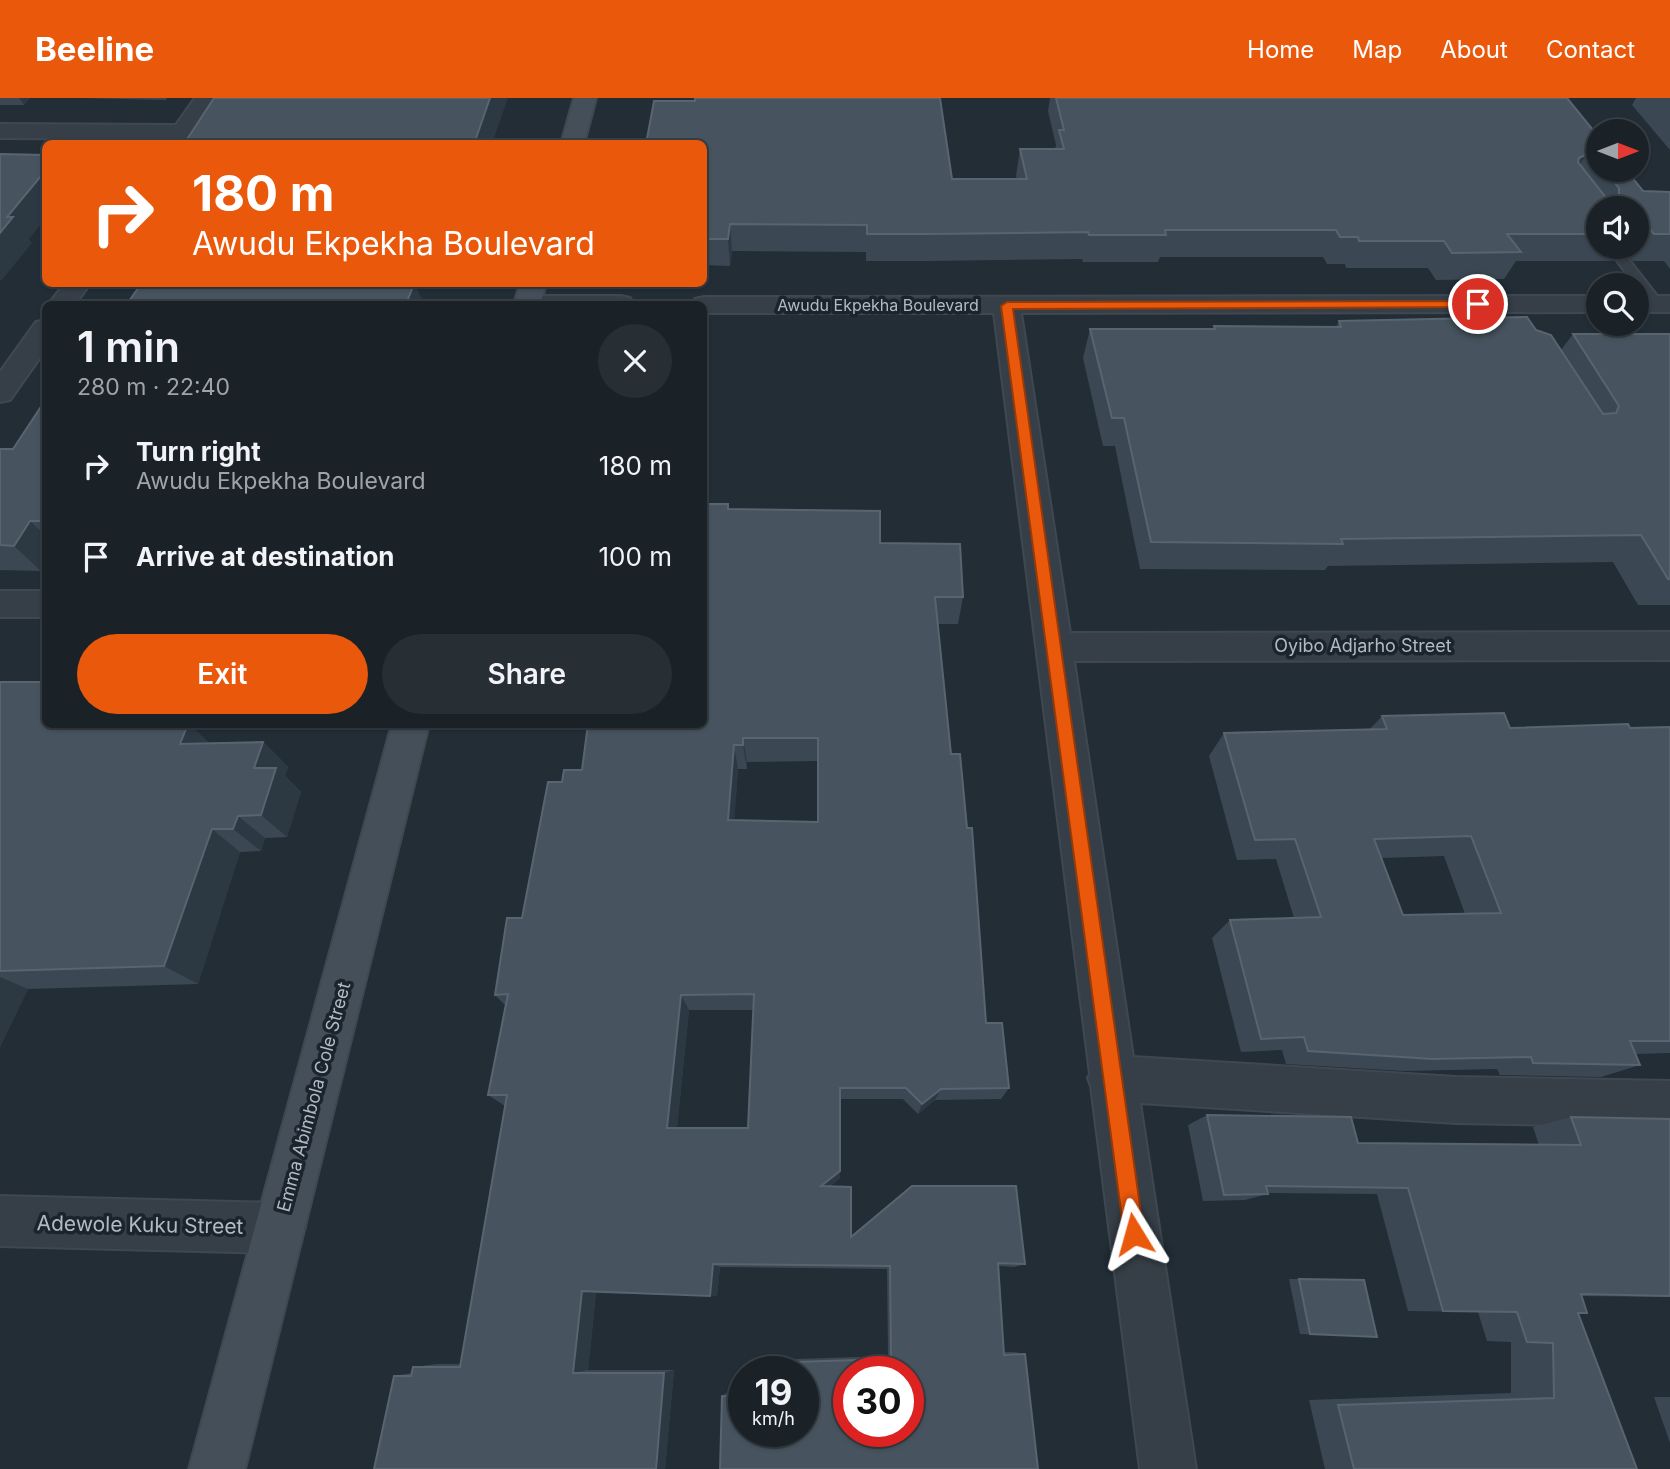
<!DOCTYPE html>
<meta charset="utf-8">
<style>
:root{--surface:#1a2228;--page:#272f34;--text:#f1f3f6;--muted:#9fa4a8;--line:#383f45;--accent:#ea580c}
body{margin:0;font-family:Inter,sans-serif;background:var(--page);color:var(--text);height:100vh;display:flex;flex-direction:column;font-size:26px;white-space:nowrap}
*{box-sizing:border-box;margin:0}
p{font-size:23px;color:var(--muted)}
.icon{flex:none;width:38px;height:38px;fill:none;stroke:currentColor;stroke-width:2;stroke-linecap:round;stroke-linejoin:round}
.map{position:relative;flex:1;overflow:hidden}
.side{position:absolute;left:42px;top:203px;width:665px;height:427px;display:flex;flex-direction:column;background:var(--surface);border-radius:10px;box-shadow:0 2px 5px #0004,0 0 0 2px var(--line)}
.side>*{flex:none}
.top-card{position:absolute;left:42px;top:42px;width:665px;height:147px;border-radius:10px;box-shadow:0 2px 5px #0004,0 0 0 2px var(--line);background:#ea580c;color:#fff;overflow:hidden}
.needle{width:46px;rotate:90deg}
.controls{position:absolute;left:1586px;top:21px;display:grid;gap:14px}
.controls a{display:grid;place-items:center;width:63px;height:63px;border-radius:50%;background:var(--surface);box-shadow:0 2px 5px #0004,0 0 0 2px var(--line);font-size:35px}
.speed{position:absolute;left:728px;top:1258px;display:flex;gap:14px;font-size:35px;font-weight:700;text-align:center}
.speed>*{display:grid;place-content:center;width:91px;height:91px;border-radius:50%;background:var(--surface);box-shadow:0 2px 5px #0004,0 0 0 2px var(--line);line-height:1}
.speed small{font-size:18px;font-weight:400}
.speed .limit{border:10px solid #d22;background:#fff;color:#111}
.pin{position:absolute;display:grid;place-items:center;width:60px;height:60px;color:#fff;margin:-30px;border:4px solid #fff;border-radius:50%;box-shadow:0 2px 7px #0007}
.me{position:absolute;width:77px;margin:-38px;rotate:352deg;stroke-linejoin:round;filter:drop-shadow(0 0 5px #0008)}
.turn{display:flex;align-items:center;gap:24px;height:147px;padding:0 35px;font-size:32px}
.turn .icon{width:91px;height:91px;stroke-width:2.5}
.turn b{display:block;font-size:49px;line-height:60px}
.round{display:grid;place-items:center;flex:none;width:74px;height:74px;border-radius:37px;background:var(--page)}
.head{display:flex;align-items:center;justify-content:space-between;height:119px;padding:0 35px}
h1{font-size:42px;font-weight:600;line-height:52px}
.primary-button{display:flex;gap:14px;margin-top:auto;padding:14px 35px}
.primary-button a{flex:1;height:80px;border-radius:42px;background:var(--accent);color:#fff;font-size:28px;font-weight:600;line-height:80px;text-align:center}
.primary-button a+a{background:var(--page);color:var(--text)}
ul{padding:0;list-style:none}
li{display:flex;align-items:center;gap:21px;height:91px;padding:0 35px}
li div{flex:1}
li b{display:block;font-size:26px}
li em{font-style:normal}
header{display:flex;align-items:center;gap:42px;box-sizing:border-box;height:98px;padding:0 35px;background:var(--accent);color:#fff}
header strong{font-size:33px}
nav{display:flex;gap:38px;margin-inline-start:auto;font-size:24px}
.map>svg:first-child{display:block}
</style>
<header>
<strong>Beeline</strong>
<nav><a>Home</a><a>Map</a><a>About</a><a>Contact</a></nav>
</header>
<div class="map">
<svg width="1670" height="1371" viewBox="0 0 1670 1371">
<rect width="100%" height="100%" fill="#222d36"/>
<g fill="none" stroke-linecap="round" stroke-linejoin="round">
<!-- lane casing -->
<g stroke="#3f4851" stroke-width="4">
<path id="lane" d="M1607 149H1619L1661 203V209H1651Z"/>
</g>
<!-- street casing -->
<g stroke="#3f4851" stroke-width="4">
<path id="street" d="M195 0H217L186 46H163L166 41 0 40V26L176 27Z
M64 186H90L75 206H49Z
M527 198H621L630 200 634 206H514L518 200Z
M1598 198V214L1021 215 1070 535 1670 534V562L1074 563 1133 959 1456 979 1670 983V1029L1456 1025 1140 1005 1196 1371H1140L1091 988 1088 980 1090 976 994 215H704V206H691L695 201 704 199Z
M1636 198H1670V214H1636Z
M46 222V251L10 302 0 304V274L36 224Z
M0 493H46V519H0Z
M0 1098 280 1105 297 1113 305 1130 297 1147 280 1155 0 1148Z"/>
</g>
<!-- secondary casing -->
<g stroke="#3f4851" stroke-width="4">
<path id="secondary" d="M574 0H596L584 46H561Z
M520 186H546L540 206H514Z
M392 626H429L245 1371H189Z"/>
</g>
<!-- lane -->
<use href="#lane" fill="#363f47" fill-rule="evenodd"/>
<!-- street -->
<use href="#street" fill="#363f47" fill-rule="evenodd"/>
<!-- secondary -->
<use href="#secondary" fill="#444f5a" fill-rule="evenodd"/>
</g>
<!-- wall -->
<path fill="#3b4853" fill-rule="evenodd" d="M0 0H30L24 7H0Z
M80 0H167L166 2Z
M1050 0H1567L1598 38V72H1626L1643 93 1670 94V171L1664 163H1633L1623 151 1614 163H1516L1504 181 1436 182 1428 170H1346L1345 166H1327L1323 159H1160L1158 164H1083L1082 161 927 163H866V154L732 153 730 168 704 167V46L952 81H1017L1016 78 1020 51H1055L1056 47 1048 13ZM1598 110H1636V149H1598Z
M1636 0H1670V52L1632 7Z
M1339 223 1536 232 1561 252 1573 236H1670V507H1638L1613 464 1328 468 1325 472 1140 471 1115 348H1103L1083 260 1090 231H1213L1214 228 1336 229Z
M46 301V466L41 473 0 472V447L13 351Z
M704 406H728L729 411 880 413V445L960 446 963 499 958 526H937L951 656H960L967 730H972L986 925H1002L1009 990 1001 1001 935 1002 918 1016 903 1001H840V1080L829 1089H851V1139L912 1088H1016L1025 1166 1014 1169 999 1168 1004 1254H1014L1025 1256 1038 1371H720L722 1298 729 1293 744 1294V1334H803V1274H794V1264L796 1261 888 1258 887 1171 720 1169 717 1198 596 1195 588 1272H674L665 1371H374L394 1278 412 1275 413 1269 437 1266H461L505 1008 488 997 505 907 495 897 507 820H522L548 684H562L564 672H582L588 626H704ZM818 663V724L734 723 738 671H747V664ZM689 912H754L748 1030H677ZM849 1274H908V1334H849Z
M0 584 46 626H189L210 646 263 644 288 669 285 678 301 694 287 739 265 740 261 753 240 754 198 886 28 891 0 949Z
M1382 618 1510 630 1670 629V955L1635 956 1640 967 1601 979 1500 977 1497 971 1405 973 1286 966 1282 952 1241 954 1212 840 1230 822 1294 820 1276 761 1237 762 1209 658 1224 635 1369 632ZM1444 758 1465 816 1403 817 1382 760Z
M1207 1017 1358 1045 1539 1047 1533 1029 1571 1019 1670 1021V1199L1582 1198 1578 1215 1637 1371H1325L1309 1302 1511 1295V1244L1487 1243 1478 1214 1408 1213 1377 1096 1268 1095V1096L1245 1102 1203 1103 1188 1027Z
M1289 1181H1299L1377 1239 1300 1236Z
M1654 1299H1670V1345Z"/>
<!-- shaded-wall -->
<path fill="#2c3842" d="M19 0H30L24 7Z
M490 0H508L492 46H474Z
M1587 56 1570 82 1579 60Z
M46 72V120L29 141 32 145 1 183 0 182V135L7 119Z
M730 126 732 153 730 168 728 141Z
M414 186H415L424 206H406Z
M30 423 46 438V466L41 473 14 448Z
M188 626H189L216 651 180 646Z
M743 640 747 664V671L743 647Z
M263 644 288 669 285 678 301 694 287 739 261 717 254 670Z
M734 647 738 671 733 744 728 722Z
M238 718 265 740 261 753 233 731Z
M212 731 240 754 198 886 164 868Z
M0 879 28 891 0 949Z
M681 897 689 912 676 1039 667 1030Z
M941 991 935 1002 918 1016 922 1006Z
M840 1073V1080L821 1095V1088Z
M713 1166 720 1169 717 1198H710Z
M582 1193 596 1195 588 1272 573 1275Z
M674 1272 665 1371H656L664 1275Z"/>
<!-- building -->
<path fill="#47545f" stroke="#58646f" stroke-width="2" fill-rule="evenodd" d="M214 0H490L474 46H184Z
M695 0H940L952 81H1027L1020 51H1064L1059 32H1064L1056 0H1567L1598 38V64L1593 58 1587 56 1579 60 1578 64 1611 106 1619 107V90L1604 72H1626L1643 93 1670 94V136H1654L1639 119 1636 120V110H1598V136H1507L1521 154 1452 155 1444 143H1359L1358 139H1340L1336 132H1165L1166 137H1089L1088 134 929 136H867V127L730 126 728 141H704V46H646L654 3H695Z
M0 56 46 57V72L7 119H13L0 135Z
M141 186H414L406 206H127Z
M1527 219 1536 232 1551 237 1603 316 1616 315 1619 308 1573 236H1670V481H1668L1641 437 1341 441 1343 446 1151 444 1124 320H1112L1090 231H1215L1214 228 1341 229 1339 223Z
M46 301V423H30L14 448 0 447V351H13Z
M704 406H728V411L880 413V445L960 446 963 499H935L951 656H960L967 730H972L986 925H1002L1009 990 941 991 922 1006 906 990H840V1073L821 1088 851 1089V1139L912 1088H1016L1025 1166 998 1165 1004 1257 1025 1256 1038 1371H720L722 1298 744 1299V1334H803V1274H794V1264L891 1261 890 1168 713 1166 710 1198 582 1193 573 1275H664L656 1371H374L394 1278H411L413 1269H460L507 997H488L508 896 495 897 507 820H522L548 684H562L564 672H582L588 626H704ZM743 640H818V724L728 722 734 647H743ZM754 896 748 1030H667L681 897ZM849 1274H908V1334H849Z
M0 584H46V626H88V628L188 626 180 646 263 644 254 670H276L261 717 238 718 233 731H212L164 868 0 873Z
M1504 615 1510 630 1628 626 1630 630 1670 629V943H1630L1640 967 1533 965 1531 959 1433 961 1308 953 1304 939 1261 941 1230 822 1321 819 1295 741 1255 742 1224 635 1387 631 1382 618ZM1471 738 1501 815 1403 817 1374 741Z
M1207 1017 1351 1019 1358 1045 1581 1047 1571 1019 1670 1021V1198L1581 1196 1587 1215H1578L1637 1371H1354L1338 1307 1554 1300 1553 1245 1527 1244 1517 1214 1443 1213 1408 1090 1266 1088 1268 1096 1224 1097Z
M1299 1181 1364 1182 1377 1239 1310 1236Z"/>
<!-- route -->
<path fill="#ea580c" stroke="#983908" stroke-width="2" d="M1478 203 1482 204V209L1013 211 1144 1136 1141 1144 1134 1147 1127 1144 1124 1136 1001 208 1007 204Z"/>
<g text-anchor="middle" stroke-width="7" stroke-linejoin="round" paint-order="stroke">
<!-- far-street labels -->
<g font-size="16" fill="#b0bac4" stroke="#1b242c">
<text x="878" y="213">Awudu Ekpekha Boulevard</text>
</g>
<!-- street labels -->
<g font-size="18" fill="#b0bac4" stroke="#1b242c">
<text x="1363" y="554">Oyibo Adjarho Street</text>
<text transform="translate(314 999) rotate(-75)" y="6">Emma Abimbola Cole Street</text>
</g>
<!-- near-street labels -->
<g font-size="21" fill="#b0bac4" stroke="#1b242c">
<text transform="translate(140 1127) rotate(1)" y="7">Adewole Kuku Street</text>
</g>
</g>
</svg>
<div class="controls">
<a><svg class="needle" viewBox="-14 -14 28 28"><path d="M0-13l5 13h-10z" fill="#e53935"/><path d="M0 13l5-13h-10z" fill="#9fa4a8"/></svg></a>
<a><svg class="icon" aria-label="sound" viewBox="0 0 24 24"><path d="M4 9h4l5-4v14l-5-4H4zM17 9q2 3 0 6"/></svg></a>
<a><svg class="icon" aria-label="search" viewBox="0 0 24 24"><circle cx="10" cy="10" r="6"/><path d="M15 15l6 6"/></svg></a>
</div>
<div class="speed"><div>19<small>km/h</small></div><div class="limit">30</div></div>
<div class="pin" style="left:1478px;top:206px;background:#d93025"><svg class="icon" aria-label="arrive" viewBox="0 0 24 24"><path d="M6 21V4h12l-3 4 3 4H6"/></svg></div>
<svg class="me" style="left:1134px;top:1136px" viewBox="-20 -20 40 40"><path d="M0-17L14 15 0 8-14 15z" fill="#ea580c" stroke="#fff" stroke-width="4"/></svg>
<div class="top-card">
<div class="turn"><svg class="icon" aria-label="right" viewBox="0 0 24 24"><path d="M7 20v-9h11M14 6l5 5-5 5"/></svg><div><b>180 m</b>Awudu Ekpekha Boulevard</div></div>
</div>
<section class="side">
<div class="head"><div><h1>1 min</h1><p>280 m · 22:40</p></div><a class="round"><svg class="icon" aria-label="close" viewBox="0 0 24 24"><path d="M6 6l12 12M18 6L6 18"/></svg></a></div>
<ul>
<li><svg class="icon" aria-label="right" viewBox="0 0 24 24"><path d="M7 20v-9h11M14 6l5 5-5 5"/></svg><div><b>Turn right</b><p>Awudu Ekpekha Boulevard</p></div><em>180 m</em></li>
<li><svg class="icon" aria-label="arrive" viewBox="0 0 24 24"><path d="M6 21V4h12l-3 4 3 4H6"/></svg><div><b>Arrive at destination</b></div><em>100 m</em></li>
</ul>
<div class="primary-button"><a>Exit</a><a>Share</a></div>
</section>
</div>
